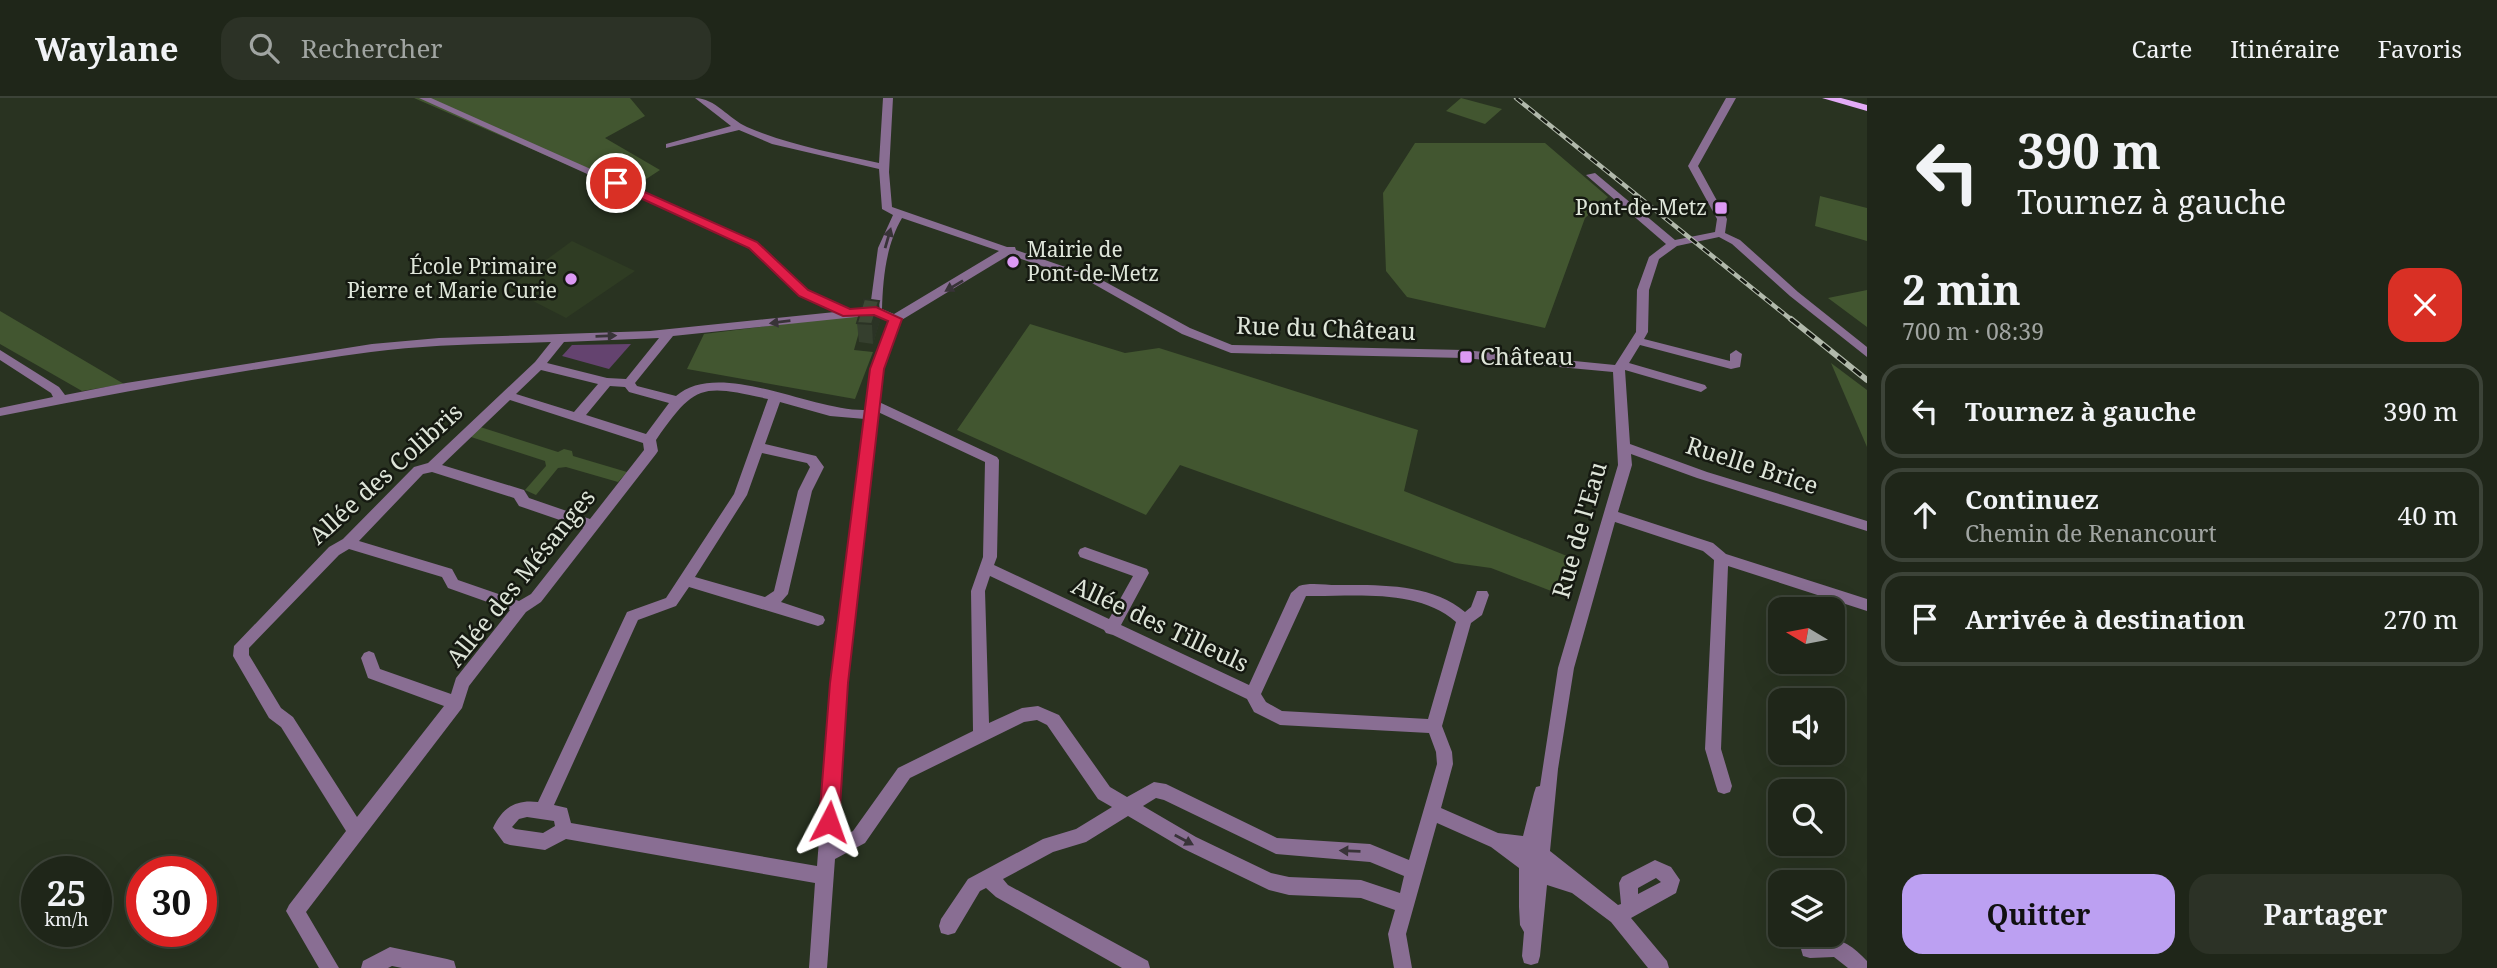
<!DOCTYPE html>
<html lang="fr">
<meta charset="utf-8">
<style>
:root{--surface:#1f2619;--page:#2c3226;--text:#f1f3f6;--muted:#a1a5a2;--line:#3c4338;--accent:#bca0f2}
body{margin:0;font-family:"Noto Serif",serif;background:var(--page);color:var(--text);height:100vh;display:flex;flex-direction:column;font-size:26px;white-space:nowrap}
*{box-sizing:border-box;margin:0}
p{font-size:23px;color:var(--muted)}
.icon{flex:none;width:38px;height:38px;fill:none;stroke:currentColor;stroke-width:2;stroke-linecap:round;stroke-linejoin:round}
.map{position:relative;flex:1;overflow:hidden}
.panel{display:flex;flex-direction:column;background:var(--surface);width:630px}
.panel>*{flex:none}
.banner{background:#1f2619;color:var(--text);overflow:hidden}
.needle{width:46px;rotate:280deg}
.controls{position:absolute;left:1768px;top:499px;display:grid;gap:14px}
.controls a{display:grid;place-items:center;width:77px;height:77px;border-radius:14px;background:var(--surface);box-shadow:0 7px 28px #0002,0 0 0 2px var(--line);font-size:35px}
.speed{position:absolute;left:21px;top:758px;display:flex;gap:14px;font-size:35px;font-weight:700;text-align:center}
.speed>*{display:grid;place-content:center;width:91px;height:91px;border-radius:50%;background:var(--surface);box-shadow:0 7px 28px #0002,0 0 0 2px var(--line);line-height:1}
.speed small{font-size:18px;font-weight:400}
.speed .limit{border:10px solid #d22;background:#fff;color:#111}
.pin{position:absolute;display:grid;place-items:center;width:60px;height:60px;color:#fff;margin:-30px;border:4px solid #fff;border-radius:50%;box-shadow:0 2px 7px #0007}
.me{position:absolute;width:77px;margin:-38px;rotate:4deg;stroke-linejoin:round;filter:drop-shadow(0 0 5px #0008)}
.turn{display:flex;align-items:center;gap:24px;height:147px;padding:0 35px;font-size:32px}
.turn .icon{width:91px;height:91px;stroke-width:2.5}
.turn b{display:block;font-size:49px;line-height:60px}
.round{display:grid;place-items:center;flex:none;width:74px;height:74px;border-radius:21px;background:var(--page)}
.summary{display:flex;align-items:center;justify-content:space-between;height:119px;padding:0 35px}
h1{font-size:42px;font-weight:700;line-height:52px}
.action{display:flex;gap:14px;margin-top:auto;padding:14px 35px}
.action a{flex:1;height:80px;border-radius:21px;background:var(--accent);color:#111;font-size:28px;font-weight:700;line-height:80px;text-align:center}
.action a+a{background:var(--page);color:var(--text)}
ul{padding:0;list-style:none}
li{display:flex;align-items:center;gap:21px;height:94px;margin:0 14px 10px;padding:0 21px;border:4px solid var(--line);border-radius:21px}
li div{flex:1}
li b{display:block;font-size:26px}
li em{font-style:normal}
header{display:flex;align-items:center;gap:42px;box-sizing:border-box;height:98px;padding:0 35px;background:var(--surface);border-bottom:2px solid var(--line)}
header strong{font-size:33px}
nav{display:flex;gap:38px;margin-inline-start:auto;font-size:24px}
.search{width:490px;height:63px;background:var(--page);display:flex;align-items:center;gap:18px;box-sizing:border-box;padding:0 24px;border-radius:21px;color:var(--muted);font-size:26px}
main{display:flex;flex:1;min-height:0}
.map>svg:first-child{display:block}
</style>
<header>
<strong>Waylane</strong>
<div class="search"><svg class="icon" aria-label="search" viewBox="0 0 24 24"><circle cx="10" cy="10" r="6"/><path d="M15 15l6 6"/></svg>Rechercher</div>
<nav><a>Carte</a><a>Itinéraire</a><a>Favoris</a></nav>
</header>
<main>
<div class="map">
<svg width="1867" height="870" viewBox="0 0 1867 870">
<rect width="100%" height="100%" fill="#293321"/>
<!-- built -->
<path fill="#2f3c23" d="M572 143 635 173 566 220 508 190Z"/>
<!-- green -->
<path fill="#425630" d="M414 0H630L645 18 605 40 660 72 628 93Z
M1461 0 1502 11 1485 26 1446 13Z
M1415 45H1545L1608 99 1585 120 1545 230 1407 199 1386 173 1383 95Z
M1820 98 1867 110V143L1815 128Z
M1867 192V229L1828 200Z
M0 213 124 286 82 293 0 246Z
M864 216 854 252 873 254 855 301 687 271 704 236Z
M1030 226 1125 255 1159 250 1418 332 1404 393 1572 460 1559 496 1491 470 1455 465 1180 367 1146 417 957 332Z
M1831 265 1867 292V349Z
M477 328 558 354 564 351 572 353 573 358 627 374 618 384 566 369 558 370 536 397 525 392 546 368 545 363 468 338Z"/>
<!-- water -->
<path fill="#64436f" d="M631 246 609 271 562 258 572 247Z"/>
<g fill="none" stroke-linecap="round" stroke-linejoin="round">
<!-- minor -->
<path fill="#896e93" fill-rule="evenodd" d="M419 0H431L757 145 807 193 851 212 870 210 878 150 893 117 882 111 879 71 772 46 739 32 666 50V46L731 28 695 0C715 0 729 21 747 29 789 47 834 55 879 65L883 0H893L889 74 892 109 1007 149H1015L1016 152 1100 181 1190 230 1232 247 1464 252 1615 267 1636 234 1637 192 1649 159 1666 146 1586 77 1595 75 1675 142 1715 134 1717 121 1688 68 1726 0H1736L1698 68 1727 121 1725 135 1740 142 1798 194 1867 249V259L1790 198 1732 146 1719 139 1677 148 1659 161 1649 192 1648 234 1644 241 1730 263V256L1736 252 1742 256 1740 269 1731 271 1640 247 1629 265 1705 287 1707 290 1701 294 1625 272 1630 346 1707 374 1867 423V433L1697 380 1631 356 1632 367 1618 414 1713 445 1726 456 1867 501V513L1728 468 1721 651 1732 688 1730 694 1724 696 1718 694 1716 688 1705 651 1714 462 1703 453 1615 424 1574 570 1558 671 1550 753 1618 807 1621 806 1619 785 1622 779 1655 762 1671 769 1680 782 1676 795 1631 820 1667 863 1669 870H1648L1611 824 1572 795 1547 787 1540 858 1538 865 1531 867 1524 865 1522 858 1524 834 1520 827 1519 809V770L1491 749 1437 725 1406 836 1412 870H1394L1388 836 1395 812 1361 800 1289 797 1269 792 1184 751 1128 718 1086 744 1053 754 1003 781 1008 787 1148 863 1150 870H1122L996 799 986 790 980 793 955 835 948 837 941 835 939 828 941 821 968 781 1043 741 1076 731 1112 709 1098 701 1047 627 1037 622 1024 624 910 680 865 745 835 761 827 870H809L815 785 566 741 545 752 510 747 504 745 493 730C502 710 516 701 538 704L627 514 666 500 734 396 768 301C701 286 695 286 656 342L658 353 656 356 541 504 526 514 469 588 462 610 306 814 339 870H319L286 813 289 807 346 733 281 629 269 620 233 558 234 548 329 449 343 441 414 369 428 365 535 264 551 244C491 246 430 246 371 254 247 271 123 294 0 318V310L53 299 51 295 0 262V252L59 289 65 297 126 285 372 246 439 240 650 233 835 214 799 197 749 149ZM902 120 999 153 894 216 882 211C883 180 886 147 902 120ZM1009 157 1092 185 1182 236 1231 255 1464 260 1613 274 1618 367 1558 570 1540 688 1536 689 1534 695 1523 738 1498 735 1441 710 1453 666 1452 654 1442 628 1471 525 1482 517 1489 497 1487 493H1477L1471 509 1465 514C1431 485 1379 487 1337 487 1325 487 1310 484 1299 488L1291 495 1249 587 1121 527 1149 475 1147 471 1085 449 1080 451 1078 455 1080 459 1133 478 1109 521 994 467 997 459 999 362 997 359 879 304 883 271 900 223ZM875 217 889 223 871 271 866 312C813 314 719 260 676 298L637 288 635 285 673 238ZM659 240 626 281 607 280 547 265 564 244ZM541 272 598 286 574 314 516 296ZM610 288 625 289 629 294 669 305 646 336 586 317ZM510 302 643 345 644 352 590 421 529 400 524 392 442 367ZM780 304 830 318 865 321 831 585 817 768 571 725 567 710 554 707 638 522 676 508 689 489 818 528 823 526 825 522 823 518 781 504 788 496 812 393 824 369 816 358 765 346ZM878 314 985 364 983 459 971 493 973 633 898 670 853 733 836 742 847 585ZM762 355 807 365 810 369 798 393 774 493 765 499 695 479 747 397ZM432 374 514 400 519 408 583 430 531 496 519 503 458 482 452 471 359 443 423 376ZM349 451 442 479 448 490 510 512 456 580 451 596 380 571 374 555 369 553 364 555 361 560 368 580 444 608 357 719 293 619 281 610 249 557V550L339 457ZM990 478 1104 532 1106 535 1113 537 1247 601 1254 614 1280 627 1429 635 1436 654 1437 666 1409 762 1370 746 1277 740 1166 686 1154 684 1127 699 1110 689 1059 617 1038 608 1022 610 989 625 985 493ZM1306 498C1354 499 1417 490 1456 524L1428 621 1282 613 1266 604 1261 596ZM1156 700 1164 702 1276 756 1370 764 1404 778 1400 795 1361 782 1289 779 1271 775 1196 739 1143 708ZM527 719 554 723 555 728 543 735 515 731 512 729 519 721ZM1656 780 1661 784 1638 796V790Z
M1820 840C1841 839 1853 848 1867 863V870H1848L1834 859 1810 860 1803 858 1801 851 1803 844Z
M390 849 447 861 454 863 456 870H402L392 868 388 870H361L363 863Z"/>
<!-- major -->
<path fill="#e3abf7" fill-rule="evenodd" d="M1822 0H1841L1867 7V13Z"/>
<!-- rail-far1 casing -->
<g stroke="#b1b9ab" stroke-width="4.5">
<path id="rail-far1" d="M1516 0 1793 223"/>
</g>
<!-- rail casing -->
<g stroke="#b1b9ab" stroke-width="6">
<path id="rail" d="M1791 221 1867 282"/>
</g>
<!-- rail-far1 -->
<use href="#rail-far1" stroke="#151911" stroke-width="2.5" stroke-dasharray="8" stroke-linecap="butt"/>
<!-- rail -->
<use href="#rail" stroke="#151911" stroke-width="3.5" stroke-dasharray="10" stroke-linecap="butt"/>
</g>
<!-- wall -->
<path fill="#353f2e" d="M879 203 880 222 873 246 859 244 857 225Z"/>
<!-- shaded-wall -->
<path fill="#2b3325" d="M879 203 880 222 873 246 872 226Z"/>
<!-- building -->
<path fill="#3e4935" stroke="#2b3325" stroke-width="2" d="M864 201 879 203 872 226 857 225Z"/>
<!-- one-way arrows -->
<defs><path id="oneway-solid" d="M-6-.8H1V-3.2L6.5 0L1 3.2V.8H-6Z" transform="scale(1.75)"/></defs>
<g fill="#383338">
<use href="#oneway-solid" transform="translate(888 140) rotate(-74)"/>
<use href="#oneway-solid" transform="translate(954 188) rotate(149)"/>
<use href="#oneway-solid" transform="translate(780 224) rotate(173)"/>
<use href="#oneway-solid" transform="translate(606 238) rotate(-2)"/>
<use href="#oneway-solid" transform="translate(1184 742) rotate(28)"/>
<use href="#oneway-solid" transform="translate(1350 753) rotate(-178)"/>
</g>
<!-- route -->
<path fill="#e11d48" stroke="#92132f" stroke-width="2" d="M612 83H620L757 144 808 192 850 211 876 209 902 221 884 271 848 585 839 724 836 730 829 733 822 730 819 724 830 585 870 271 888 223 874 217 843 218 799 198 749 150 612 87Z"/>
<!-- markers -->
<g fill="#dc99f4" stroke="#151911" stroke-width="2.5">
<rect x="1714" y="103" width="14" height="14" rx="3.5"/>
<circle cx="1013" cy="164" r="7"/>
<circle cx="571" cy="181" r="7"/>
<rect x="1459" y="252" width="14" height="14" rx="3.5"/>
</g>
<g text-anchor="middle" stroke-width="5" stroke-linejoin="round" paint-order="stroke">
<!-- far-poi labels -->
<g font-size="21" fill="#dee5d9" stroke="#151911" text-anchor="end">
<text x="1707" y="117">Pont-de-Metz</text>
<text x="1027" y="159" text-anchor="start">Mairie de<tspan x="1027" dy="24">Pont-de-Metz</tspan></text>
<text x="557" y="176">École Primaire<tspan x="557" dy="24">Pierre et Marie Curie</tspan></text>
</g>
<!-- street labels -->
<g font-size="24" fill="#dee5d9" stroke="#151911">
<text transform="translate(1326 231) rotate(2)" y="8">Rue du Château</text>
<text transform="translate(1752 368) rotate(18)" y="8">Ruelle Brice</text>
<text transform="translate(386 376) rotate(-42)" y="8">Allée des Colibris</text>
<text transform="translate(1580 432) rotate(-74)" y="8">Rue de l'Eau</text>
<text transform="translate(521 480) rotate(-51)" y="8">Allée des Mésanges</text>
<text transform="translate(1160 527) rotate(25)" y="8">Allée des Tilleuls</text>
</g>
<!-- poi labels -->
<g font-size="24" fill="#dee5d9" stroke="#151911" text-anchor="start">
<text x="1480" y="267">Château</text>
</g>
</g>
</svg>
<div class="controls">
<a><svg class="needle" viewBox="-14 -14 28 28"><path d="M0-13l5 13h-10z" fill="#e53935"/><path d="M0 13l5-13h-10z" fill="#a1a5a2"/></svg></a>
<a><svg class="icon" aria-label="sound" viewBox="0 0 24 24"><path d="M4 9h4l5-4v14l-5-4H4zM17 9q2 3 0 6"/></svg></a>
<a><svg class="icon" aria-label="search" viewBox="0 0 24 24"><circle cx="10" cy="10" r="6"/><path d="M15 15l6 6"/></svg></a>
<a><svg class="icon" aria-label="layers" viewBox="0 0 24 24"><path d="M12 4l9 5-9 5-9-5zM3 14l9 5 9-5"/></svg></a>
</div>
<div class="speed"><div>25<small>km/h</small></div><div class="limit">30</div></div>
<div class="pin" style="left:616px;top:85px;background:#d93025"><svg class="icon" aria-label="arrive" viewBox="0 0 24 24"><path d="M6 21V4h12l-3 4 3 4H6"/></svg></div>
<svg class="me" style="left:829px;top:724px" viewBox="-20 -20 40 40"><path d="M0-17L14 15 0 8-14 15z" fill="#e11d48" stroke="#fff" stroke-width="4"/></svg>
</div>
<section class="panel">
<div class="banner">
<div class="turn"><svg class="icon" aria-label="left" viewBox="0 0 24 24"><path d="M17 20v-9H6M10 6l-5 5 5 5"/></svg><div><b>390 m</b>Tournez à gauche</div></div>
</div>
<div class="summary"><div><h1>2 min</h1><p>700 m · 08:39</p></div><a class="round" style="background:#d93025;color:#fff"><svg class="icon" aria-label="close" viewBox="0 0 24 24"><path d="M6 6l12 12M18 6L6 18"/></svg></a></div>
<ul>
<li><svg class="icon" aria-label="left" viewBox="0 0 24 24"><path d="M17 20v-9H6M10 6l-5 5 5 5"/></svg><div><b>Tournez à gauche</b></div><em>390 m</em></li>
<li><svg class="icon" aria-label="ahead" viewBox="0 0 24 24"><path d="M12 20V5M6 11l6-6 6 6"/></svg><div><b>Continuez</b><p>Chemin de Renancourt</p></div><em>40 m</em></li>
<li><svg class="icon" aria-label="arrive" viewBox="0 0 24 24"><path d="M6 21V4h12l-3 4 3 4H6"/></svg><div><b>Arrivée à destination</b></div><em>270 m</em></li>
</ul>
<div class="action"><a>Quitter</a><a>Partager</a></div>
</section>
</main>
